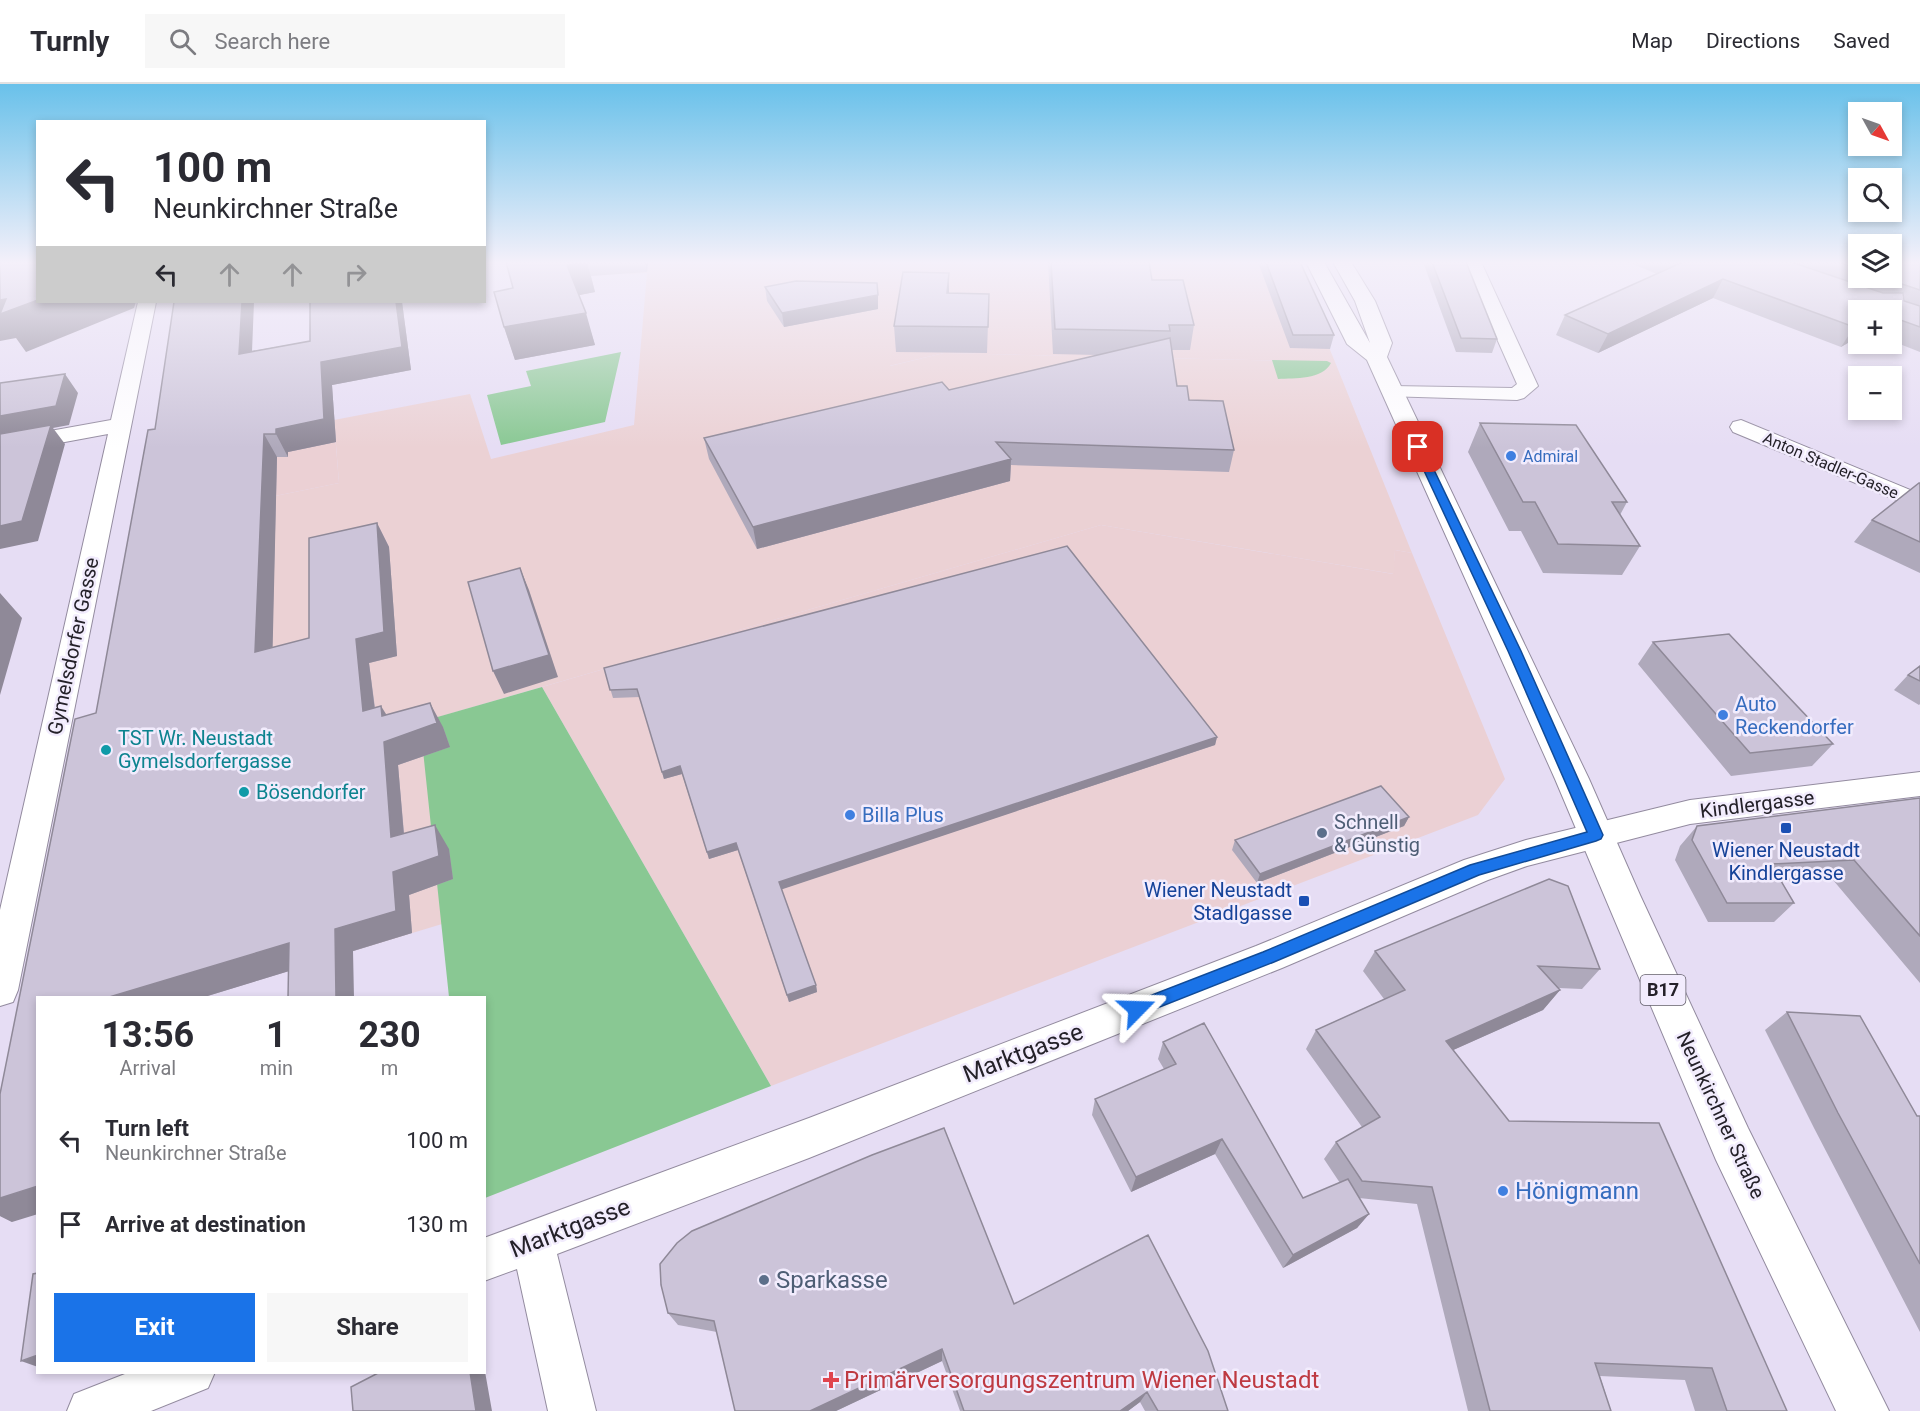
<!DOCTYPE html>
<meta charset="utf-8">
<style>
:root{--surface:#fff;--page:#f7f7f7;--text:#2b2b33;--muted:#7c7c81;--line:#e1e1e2;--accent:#1a73e8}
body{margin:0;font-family:Roboto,sans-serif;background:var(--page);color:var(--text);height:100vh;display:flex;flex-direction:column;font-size:22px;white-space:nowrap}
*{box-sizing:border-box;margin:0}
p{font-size:20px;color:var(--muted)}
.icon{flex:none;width:33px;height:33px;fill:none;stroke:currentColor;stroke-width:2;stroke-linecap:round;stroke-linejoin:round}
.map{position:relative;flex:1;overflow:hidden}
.side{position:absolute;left:36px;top:912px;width:450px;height:378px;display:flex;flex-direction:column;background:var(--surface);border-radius:0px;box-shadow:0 3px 9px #0003}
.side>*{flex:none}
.top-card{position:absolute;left:36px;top:36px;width:450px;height:183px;border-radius:0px;box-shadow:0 3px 9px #0003;background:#fff;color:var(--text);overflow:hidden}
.needle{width:39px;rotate:130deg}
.buttons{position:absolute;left:1848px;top:18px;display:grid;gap:12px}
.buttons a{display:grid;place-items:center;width:54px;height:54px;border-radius:0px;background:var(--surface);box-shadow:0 3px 9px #0003;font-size:30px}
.pin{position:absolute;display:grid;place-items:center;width:51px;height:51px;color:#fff;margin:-26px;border-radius:12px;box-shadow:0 3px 9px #0006}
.me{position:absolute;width:66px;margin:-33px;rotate:68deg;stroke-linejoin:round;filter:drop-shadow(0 0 4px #0008)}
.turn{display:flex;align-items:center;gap:21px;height:126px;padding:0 18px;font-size:27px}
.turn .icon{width:78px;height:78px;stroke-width:2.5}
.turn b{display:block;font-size:42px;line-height:51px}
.lanes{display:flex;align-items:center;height:57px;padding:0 18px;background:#0003;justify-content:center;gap:30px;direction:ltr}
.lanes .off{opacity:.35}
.eta{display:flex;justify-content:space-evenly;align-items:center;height:102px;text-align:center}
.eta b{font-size:36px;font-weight:700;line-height:42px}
.cta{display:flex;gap:12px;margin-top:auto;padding:12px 18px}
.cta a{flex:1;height:69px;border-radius:0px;background:var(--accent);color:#fff;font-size:24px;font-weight:700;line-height:69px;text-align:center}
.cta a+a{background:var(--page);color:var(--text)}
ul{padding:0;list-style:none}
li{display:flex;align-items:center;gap:18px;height:84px;padding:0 18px}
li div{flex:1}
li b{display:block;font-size:22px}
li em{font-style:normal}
header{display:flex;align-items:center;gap:36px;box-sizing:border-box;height:84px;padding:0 30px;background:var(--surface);border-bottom:2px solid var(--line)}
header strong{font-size:28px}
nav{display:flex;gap:33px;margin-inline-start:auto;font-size:21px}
.search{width:420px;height:54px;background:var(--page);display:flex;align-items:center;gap:15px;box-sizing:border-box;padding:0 21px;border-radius:0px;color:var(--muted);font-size:22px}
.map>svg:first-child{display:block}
</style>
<header>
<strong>Turnly</strong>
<div class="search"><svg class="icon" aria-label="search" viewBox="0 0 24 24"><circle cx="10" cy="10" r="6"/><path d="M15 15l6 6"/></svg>Search here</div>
<nav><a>Map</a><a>Directions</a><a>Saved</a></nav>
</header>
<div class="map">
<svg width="1920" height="1327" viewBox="0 0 1920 1327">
<rect width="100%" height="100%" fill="#e6ddf4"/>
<!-- commercial -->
<path fill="#ebd0d4" d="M893 178H1294L1335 278 944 269 889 282 904 192Z
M333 326 339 399 153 437Z
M1101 441 1393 490 1395 466 1412 469 1505 695 1478 731 771 1002 542 603Z"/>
<!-- industrial -->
<path fill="#ebd1d4" d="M630 178H893L904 192 890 282 944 269 1335 278 1412 469 1395 466 1394 490 1101 441 421 638 442 840 201 913 51 914 153 437 339 399 334 336 470 310 491 375 634 341 647 189 629 190Z"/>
<!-- green -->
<path fill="#89c893" d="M621 268 605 338 501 361 487 311 531 302 526 287Z
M1272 276 1327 277 1331 279C1322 296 1295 294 1278 295Z
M542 603 771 1002 485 1114 484 914 449 913 420 638Z"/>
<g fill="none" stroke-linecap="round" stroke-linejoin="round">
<!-- minor casing -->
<g stroke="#938b9f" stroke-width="2">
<path id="minor" d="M1463 178H1481L1538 302 1524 314 1517 316 1385 312 1382 308 1385 304 1392 302 1512 304 1517 300Z
M138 218H156L18 906 13 918 0 922V826L108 350 0 370V356L111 336Z
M1741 336 1920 410V426L1733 348 1730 343 1733 338Z
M1920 688V712L1690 740 1527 782 1488 796 1282 884 809 1074 557 1170 596 1327H548L517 1185 484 1197V1154L809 1034 1256 862 1464 776 1526 756 1690 716Z
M130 1288H215L208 1304 151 1327H67L74 1310Z"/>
</g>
<!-- primary casing -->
<g stroke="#938b9f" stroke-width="2">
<path id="primary" d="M1306 178H1324L1370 259 1355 217 1333 178H1351L1375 217 1392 259 1387 273 1589 695 1640 811 1748 1044 1889 1327H1836L1716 1076 1555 695 1367 276 1347 260Z"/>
</g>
<!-- minor -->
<use href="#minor" fill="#fff" fill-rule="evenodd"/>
<!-- primary -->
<use href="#primary" fill="#fff" fill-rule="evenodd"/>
</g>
<!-- wall -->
<path fill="#afa9bb" d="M506 178H648L647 188 591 192 595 208 579 211 595 261 515 276 504 243 513 204Z
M1041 178H1149L1152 196 1194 241 1190 266H1171L1177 302 1234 366 1229 388 1011 381 1010 397 757 465 709 375 704 354 949 306 1097 271 1053 270 1048 178Z
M1258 178H1300L1334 251 1330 265 1290 264Z
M1423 178H1466L1497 255 1492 269 1456 268Z
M1628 178H1858V194H1892L1920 178V268L1892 257V226H1858V253L1841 263 1713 214 1598 269 1556 251 1565 231 1657 190Z
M949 189V209L989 210 987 269 896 268 894 242Z
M765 203 878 225 784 243 767 217Z
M310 218H402L411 286 332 301 336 358 288 368V373H277L272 564 309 554 377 439 389 463 397 572 369 579 375 624 387 631 443 643 450 663 398 681 404 749 449 765 453 795 409 811 412 849 201 914H38L12 1138 0 1132V1010L96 629 252 267 310 257Z
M1480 339 1627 418 1620 431 1640 462 1622 491 1543 489 1521 447H1509L1468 368Z
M1920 399V489L1854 458 1872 436Z
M1653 558 1833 660 1812 682 1731 692 1638 580Z
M1920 582V620L1919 621 1894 606 1908 591Z
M604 584 1217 653 1215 661 781 805 816 901 817 908 789 918 738 766 709 775 682 690 664 695 640 613 613 614Z
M1920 714V899L1833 796 1782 798 1794 819 1774 838H1708L1675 776 1680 762 1697 742Z
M1409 733 1404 742 1257 799 1232 766 1235 756Z
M1375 867 1600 885 1582 905 1558 904 1560 906 1543 926 1453 966 1509 1037 1787 1327H1695L1685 1296 1600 1292 1611 1327H1468L1417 1120 1359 1114 1369 1130 1357 1144 1283 1184 1215 1070 1131 1108 1092 1031 1095 1015 1164 985 1158 975 1163 958 1303 1114 1340 1099 1324 1075 1336 1058 1362 1043 1306 965 1316 946 1384 915 1363 887Z
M1787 928 1917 1032H1920V1248L1814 1044 1765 946Z
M1014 1220 1228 1327H1145L1140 1318 1128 1327H960L942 1277 836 1327H735L717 1248 678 1241 668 1229Z"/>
<!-- shaded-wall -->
<path fill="#8f8998" d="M584 178H587L595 208 575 212 567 181Z
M645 178H648L647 188Z
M949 189V213L947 209Z
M1723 195 1713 214 1598 269 1608 250Z
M878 211V225L784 243 782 229Z
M6 215 38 216V218H136L134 224 26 268 16 254 0 257V216Z
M242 218H254L251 292 239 270Z
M396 218H402L411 286 332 301 336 358 288 368V373L276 350V345L321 278Z
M586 229 595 261 515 276 504 243Z
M1858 241V253L1841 263 1854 243Z
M65 290 78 309 69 341 53 344 65 360 38 457 0 465V332Z
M264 350 277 373 272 592 255 568Z
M1011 375 1010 397 757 465 753 443Z
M377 439 389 463 397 572 369 579 378 651 363 627 356 555Z
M520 484 529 506 558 593 504 610 493 587Z
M0 509 22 534 0 611Z
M430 619 443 643 450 663 398 681 406 776 391 753 381 622 396 646Z
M1217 653 1215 661 780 806 779 798Z
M680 682 682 690 664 695 662 688Z
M1409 733 1404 742 1257 799 1260 790Z
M435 741 449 765 453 795 409 811 412 849 353 867 354 914H336L335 845 393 788Z
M736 759 738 766 709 775 707 768Z
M289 859 309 881 201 914H106Z
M816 901 817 908 789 918 787 911Z
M1560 906 1543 926 1431 976 1446 957Z
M1222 1055 1215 1070 1131 1108 1136 1093Z
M38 1102V1130L12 1138 0 1132V1114Z
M1369 1130 1357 1144 1283 1184 1293 1171Z
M942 1265V1277L836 1327H810Z
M38 1271V1283L21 1277Z
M484 1282 492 1327H476L470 1288H484Z
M1147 1308 1140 1318 1128 1327H1120Z"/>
<!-- building -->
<path fill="#ccc4d9" stroke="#8f8998" stroke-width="1.5" d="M0 178H38V216L0 230 6 215 0 216Z
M506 178H584L567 181 586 229 504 243 494 208 513 204Z
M1051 178H1149L1152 196H1183L1194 241H1169L1170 247 1055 245Z
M1266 178H1300L1334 251H1293Z
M1432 178H1466L1497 255 1461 254Z
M1683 178H1791L1883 209H1903L1904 217 1920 222V243L1892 233V226H1858V241L1854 243 1723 195 1608 250 1565 231Z
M1838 178H1858V185Z
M1892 178H1920V206L1884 194H1892Z
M903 188 949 189 947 209 989 210 988 243 894 242Z
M796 197 877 199 878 211 782 229 765 203Z
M174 218H242L239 270 310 257V218H396L402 263 321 278 324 335 276 345V350H264L255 568 309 554V454L377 439 384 548 356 555 363 627 381 622 382 632 430 619 437 639 384 658 391 753 435 741 439 772 393 788 396 827 335 845 336 914H288L289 859 106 914H38V1102L0 1114V1010L75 635 96 629 148 346 155 345Z
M1170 254 1177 302H1187L1189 316 1223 317 1234 366 996 358 1011 375 753 443 704 354 942 298 949 306Z
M65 290 56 322 0 332V299Z
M1480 339 1576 341 1627 418H1612L1640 462 1558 460 1535 418H1523Z
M51 341 22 437 0 442V350Z
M1919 399H1920V458L1872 436Z
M1067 462 1217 653 779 798 816 901 787 911 736 759 707 768 680 682 662 688 637 605 610 606 604 584Z
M520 484 549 571 493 587 468 498Z
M1729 550 1833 660 1750 669 1653 558Z
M1920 582V597L1908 591Z
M1381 702 1409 733 1260 790 1235 756Z
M1920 714V852L1854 776 1771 780 1794 819H1727L1692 756 1697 742Z
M1549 795 1568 802 1600 885 1538 882 1560 906 1446 957 1509 1037 1659 1039 1787 1327H1727L1712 1284 1595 1279 1611 1327H1490L1432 1103 1362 1097 1336 1058 1380 1033 1316 946 1405 906 1375 867Z
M1787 928 1860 932 1917 1032H1920V1180L1838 1029Z
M1204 939 1303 1114 1348 1095 1369 1130 1293 1171 1222 1055 1136 1093 1095 1015 1176 980 1163 958Z
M944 1044 1014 1220 1148 1151 1208 1267 1228 1327H1158L1147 1308 1120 1327H964L942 1265 810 1327H735L714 1237 668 1229 661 1201 660 1180 677 1159 692 1147 872 1071Z
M38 1189V1271L21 1277 33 1190Z
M380 1288H470L476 1327H353L351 1303Z"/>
<!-- sky -->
<linearGradient id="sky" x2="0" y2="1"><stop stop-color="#69c1ea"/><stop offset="0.49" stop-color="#f4f0fa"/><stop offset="1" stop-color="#f4f0fa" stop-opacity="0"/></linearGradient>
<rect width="1920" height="364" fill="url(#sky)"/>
<!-- route -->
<path fill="#1a73e8" stroke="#114b97" stroke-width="1.5" d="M1418 360 1423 363 1521 567 1603 751 1601 755 1596 757 1479 791 1274 878 1137 932 1131 930 1129 925 1131 919 1263 868 1470 781 1587 748 1508 567 1413 363Z"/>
<!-- markers -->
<g fill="#3f7fe0" stroke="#f2ecfd" stroke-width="2">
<circle cx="1511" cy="372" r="6"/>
<circle cx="1723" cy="631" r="6"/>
<circle cx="850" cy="731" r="6"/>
<circle cx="1503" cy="1107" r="6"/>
</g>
<g fill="#0f9aa8" stroke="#f2ecfd" stroke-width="2">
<circle cx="106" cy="666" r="6"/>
<circle cx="244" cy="708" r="6"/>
</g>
<g fill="#1a4fb4" stroke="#f2ecfd" stroke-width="2">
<rect x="1780" y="738" width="12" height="12" rx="3"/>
<rect x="1298" y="811" width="12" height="12" rx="3"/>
</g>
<g fill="#5c6f8a" stroke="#f2ecfd" stroke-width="2">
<circle cx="1322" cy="749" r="6"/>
<circle cx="764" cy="1196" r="6"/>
</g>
<path fill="#e0444e" stroke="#f2ecfd" stroke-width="2" d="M828 1287h6v6h6v6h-6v6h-6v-6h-6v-6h6z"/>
<g text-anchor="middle" stroke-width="5" stroke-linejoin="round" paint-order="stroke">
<!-- far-shop labels -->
<g font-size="16" fill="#366cbe" stroke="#f2ecfd" text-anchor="start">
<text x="1523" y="378">Admiral</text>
</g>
<!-- far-street labels -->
<g font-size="16" fill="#242129" stroke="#f2ecfd">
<text transform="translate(1831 381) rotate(23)" y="6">Anton Stadler-Gasse</text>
</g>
<!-- shield labels -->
<rect fill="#f2ecfd" stroke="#625e69" stroke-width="1.5" x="1640.5" y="891" width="45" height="30" rx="4.5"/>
<g font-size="18" font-weight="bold" fill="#242129">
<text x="1663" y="912">B17</text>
</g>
<!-- street labels -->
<g font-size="20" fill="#242129" stroke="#f2ecfd">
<text transform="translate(73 562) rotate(-78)" y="7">Gymelsdorfer Gasse</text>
<text transform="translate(1757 720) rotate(-7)" y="7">Kindlergasse</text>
<text transform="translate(1721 1031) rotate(65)" y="7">Neunkirchner Straße</text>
</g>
<!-- shop labels -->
<g font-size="20" fill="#366cbe" stroke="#f2ecfd" text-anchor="start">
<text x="1735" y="627">Auto<tspan x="1735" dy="23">Reckendorfer</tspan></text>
<text x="862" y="738">Billa Plus</text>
</g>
<!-- culture labels -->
<g font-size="20" fill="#0d838f" stroke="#f2ecfd" text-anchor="start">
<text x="118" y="661">TST Wr. Neustadt<tspan x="118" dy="23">Gymelsdorfergasse</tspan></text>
<text x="256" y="715">Bösendorfer</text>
</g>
<!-- service labels -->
<g font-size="20" fill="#4e5e75" stroke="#f2ecfd" text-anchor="start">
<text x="1334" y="745">Schnell<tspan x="1334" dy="23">&amp; Günstig</tspan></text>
</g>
<!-- transit labels -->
<g font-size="20" fill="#164399" stroke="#f2ecfd">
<text x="1786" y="773">Wiener Neustadt<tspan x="1786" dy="23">Kindlergasse</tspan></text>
<text x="1292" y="813" text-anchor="end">Wiener Neustadt<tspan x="1292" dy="23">Stadlgasse</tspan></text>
</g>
<!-- near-street labels -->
<g font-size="24" fill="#242129" stroke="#f2ecfd">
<text transform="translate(1023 969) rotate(-21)" y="8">Marktgasse</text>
<text transform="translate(570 1144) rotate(-21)" y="8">Marktgasse</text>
</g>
<!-- near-shop labels -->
<g font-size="24" fill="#366cbe" stroke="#f2ecfd" text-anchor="start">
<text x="1515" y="1115">Hönigmann</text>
</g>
<!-- near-service labels -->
<g font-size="24" fill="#4e5e75" stroke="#f2ecfd" text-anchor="start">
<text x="776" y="1204">Sparkasse</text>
</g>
<!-- near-health labels -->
<g font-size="24" fill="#be3a42" stroke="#f2ecfd" text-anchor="start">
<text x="844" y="1304">Primärversorgungszentrum Wiener Neustadt</text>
</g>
</g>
</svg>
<div class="buttons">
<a><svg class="needle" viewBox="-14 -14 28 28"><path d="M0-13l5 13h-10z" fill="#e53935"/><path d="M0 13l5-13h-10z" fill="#7c7c81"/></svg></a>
<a><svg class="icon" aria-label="search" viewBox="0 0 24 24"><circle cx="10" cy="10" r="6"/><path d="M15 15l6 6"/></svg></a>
<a><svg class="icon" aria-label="layers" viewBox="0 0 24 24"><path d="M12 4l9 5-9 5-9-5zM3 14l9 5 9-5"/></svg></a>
<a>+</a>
<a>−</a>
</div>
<div class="pin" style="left:1418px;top:363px;background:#d93025"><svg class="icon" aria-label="arrive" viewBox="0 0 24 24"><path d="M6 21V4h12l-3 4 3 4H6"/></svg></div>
<svg class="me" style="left:1137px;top:925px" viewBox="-20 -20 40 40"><path d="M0-17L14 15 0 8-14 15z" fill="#1a73e8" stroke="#fff" stroke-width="4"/></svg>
<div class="top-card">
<div class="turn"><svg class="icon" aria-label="left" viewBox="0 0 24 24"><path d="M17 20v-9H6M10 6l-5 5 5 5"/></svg><div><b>100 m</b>Neunkirchner Straße</div></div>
<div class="lanes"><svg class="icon" aria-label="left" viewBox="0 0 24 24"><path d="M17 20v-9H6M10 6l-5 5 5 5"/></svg><svg class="icon off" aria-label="ahead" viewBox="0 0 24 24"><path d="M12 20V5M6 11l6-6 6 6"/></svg><svg class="icon off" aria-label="ahead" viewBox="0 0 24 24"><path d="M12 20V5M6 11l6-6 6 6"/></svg><svg class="icon off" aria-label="right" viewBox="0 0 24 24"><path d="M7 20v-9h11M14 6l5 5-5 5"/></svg></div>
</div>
<section class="side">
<div class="eta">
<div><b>13:56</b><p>Arrival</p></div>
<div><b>1</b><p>min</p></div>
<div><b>230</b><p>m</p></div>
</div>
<ul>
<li><svg class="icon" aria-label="left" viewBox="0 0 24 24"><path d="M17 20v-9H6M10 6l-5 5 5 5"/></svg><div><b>Turn left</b><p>Neunkirchner Straße</p></div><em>100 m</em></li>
<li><svg class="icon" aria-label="arrive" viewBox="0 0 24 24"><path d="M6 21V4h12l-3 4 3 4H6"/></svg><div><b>Arrive at destination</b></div><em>130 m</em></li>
</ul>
<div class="cta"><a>Exit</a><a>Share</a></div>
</section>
</div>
